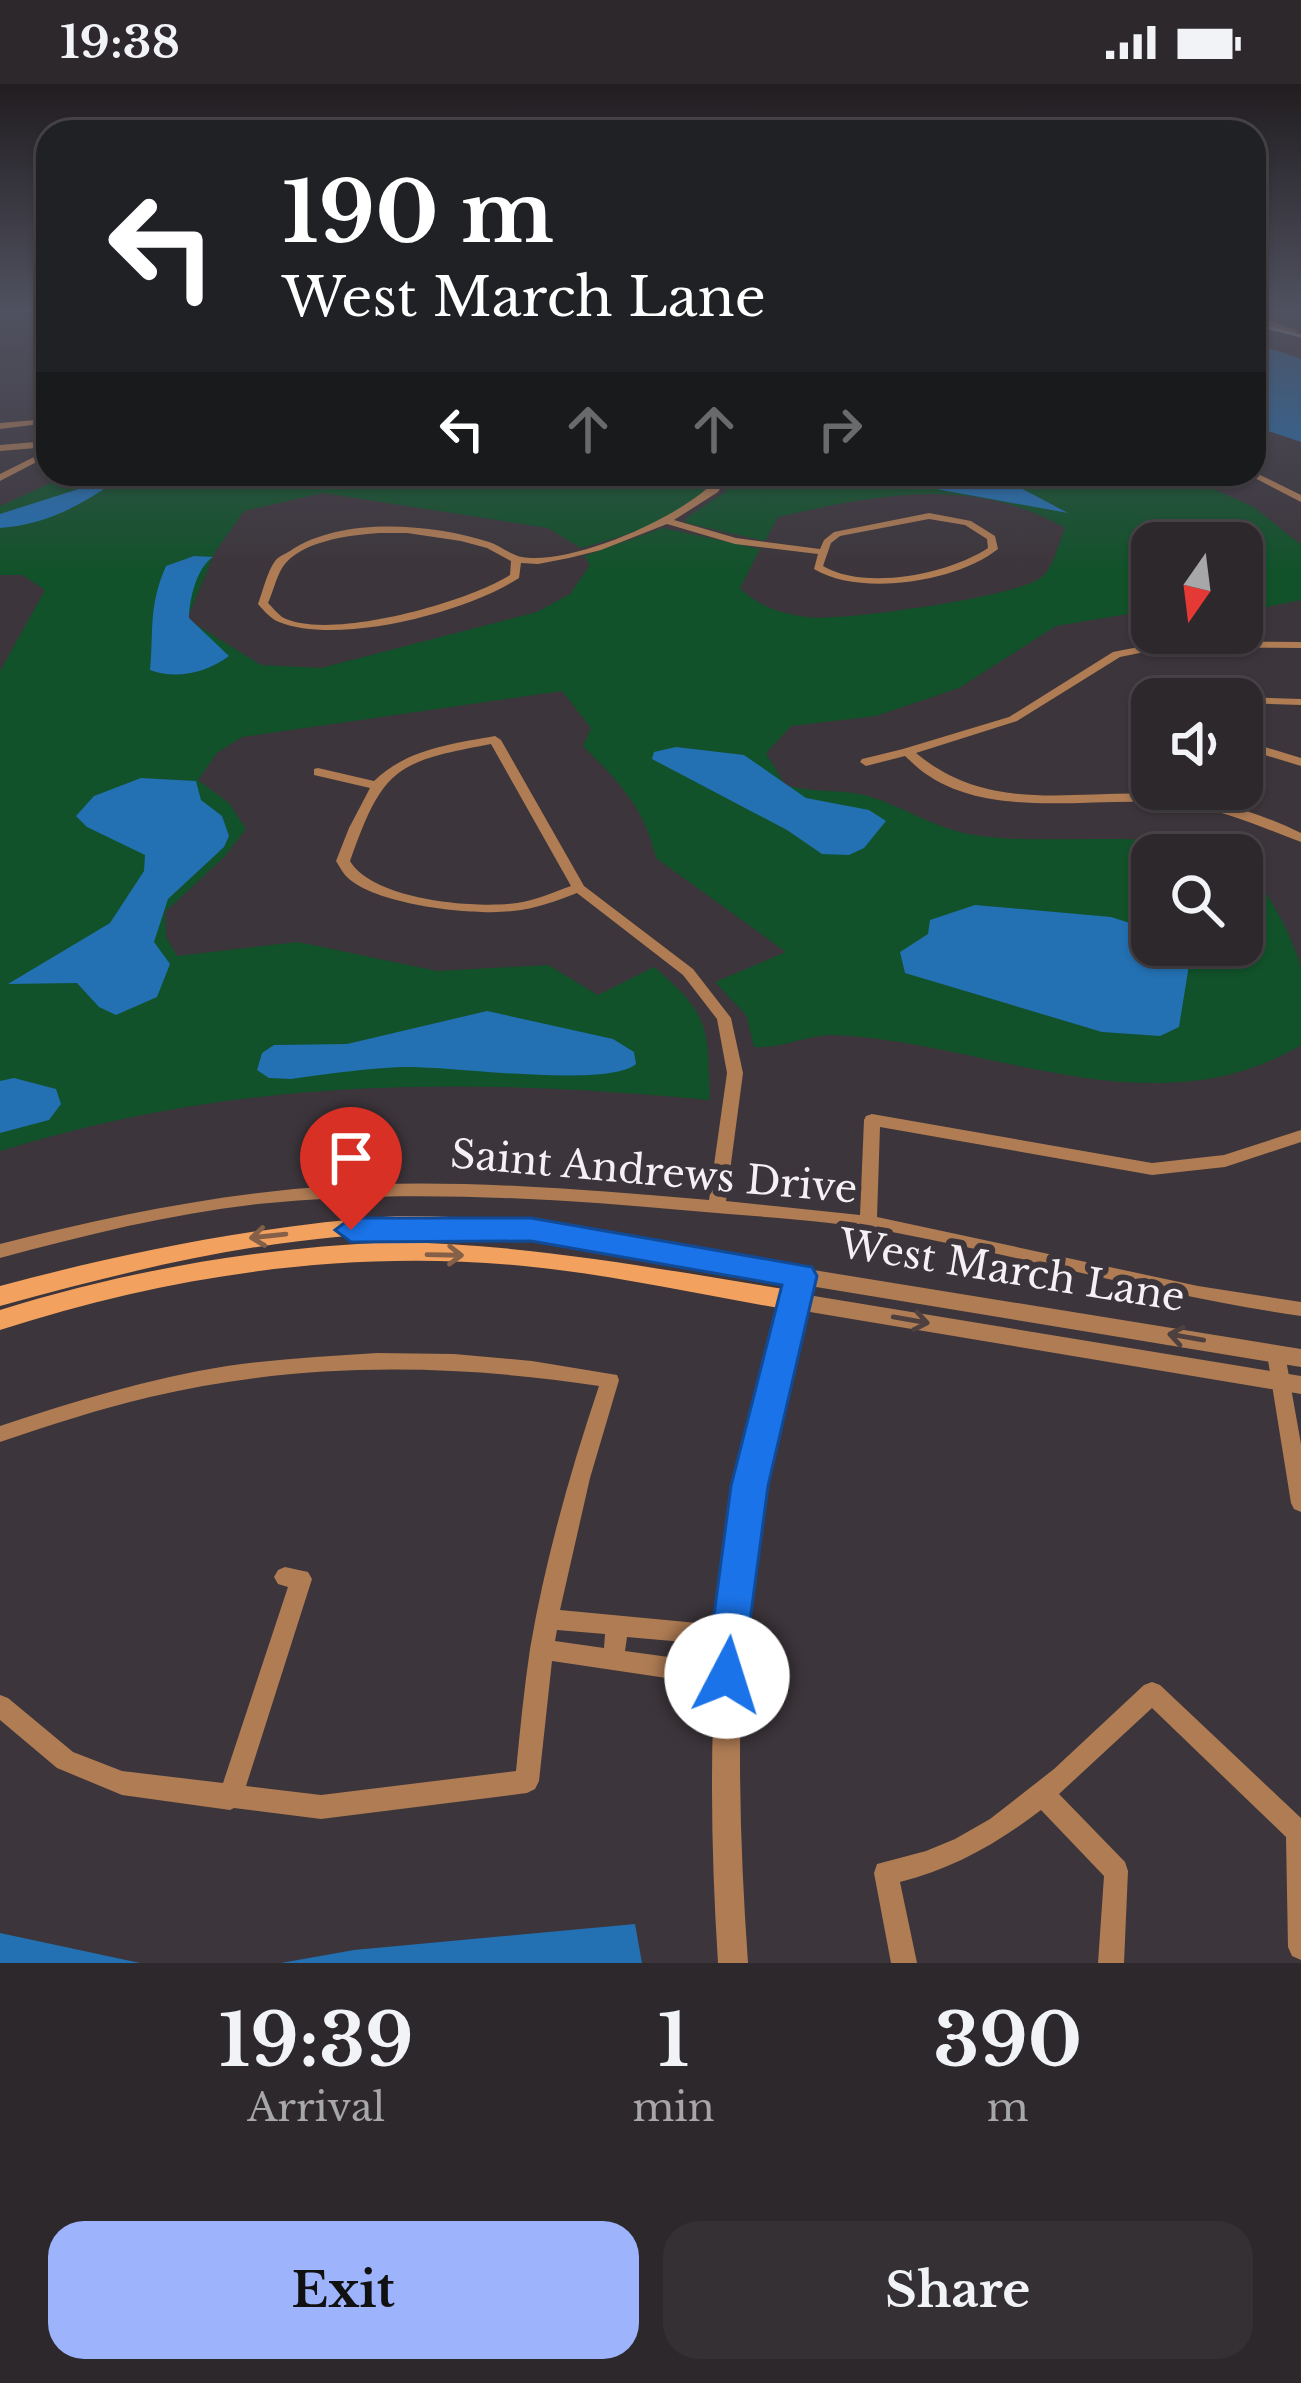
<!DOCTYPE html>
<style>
:root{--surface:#2d282c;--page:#353034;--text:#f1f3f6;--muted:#a7a6a9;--line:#484448;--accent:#9db4fd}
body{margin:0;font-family:"Libre Baskerville",serif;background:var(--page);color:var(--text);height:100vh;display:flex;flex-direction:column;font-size:45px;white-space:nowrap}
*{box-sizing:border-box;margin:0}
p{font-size:39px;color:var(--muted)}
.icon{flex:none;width:66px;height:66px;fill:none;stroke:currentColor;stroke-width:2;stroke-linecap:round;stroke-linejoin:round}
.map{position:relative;height:1879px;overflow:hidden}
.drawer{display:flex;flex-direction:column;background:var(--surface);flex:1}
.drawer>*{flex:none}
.guide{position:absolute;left:36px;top:36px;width:1230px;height:366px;border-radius:36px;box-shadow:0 3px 9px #0004,0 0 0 3px var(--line);background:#202124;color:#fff;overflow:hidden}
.needle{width:78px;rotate:194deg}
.controls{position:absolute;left:1131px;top:438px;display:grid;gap:24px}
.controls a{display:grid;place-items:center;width:132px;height:132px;border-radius:24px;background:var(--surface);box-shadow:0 3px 9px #0004,0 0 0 3px var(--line);font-size:60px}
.pin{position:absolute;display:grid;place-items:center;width:102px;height:102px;color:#fff;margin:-123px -51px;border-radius:50% 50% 50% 0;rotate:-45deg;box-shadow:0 0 12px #0007}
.pin .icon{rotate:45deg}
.me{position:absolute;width:132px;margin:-66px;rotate:5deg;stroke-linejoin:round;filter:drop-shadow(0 0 9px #0008)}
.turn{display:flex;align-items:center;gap:42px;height:252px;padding:0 48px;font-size:54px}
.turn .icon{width:156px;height:156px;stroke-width:2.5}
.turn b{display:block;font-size:84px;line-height:102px}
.lanes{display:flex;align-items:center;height:114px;padding:0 48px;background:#0003;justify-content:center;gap:60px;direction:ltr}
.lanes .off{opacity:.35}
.eta{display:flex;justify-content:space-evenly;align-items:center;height:204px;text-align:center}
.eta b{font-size:72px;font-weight:700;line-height:84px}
.cta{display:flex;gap:24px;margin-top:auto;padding:24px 48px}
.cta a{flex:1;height:138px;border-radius:36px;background:var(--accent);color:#111;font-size:48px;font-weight:700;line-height:138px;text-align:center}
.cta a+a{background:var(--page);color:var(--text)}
.status{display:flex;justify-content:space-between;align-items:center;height:84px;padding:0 60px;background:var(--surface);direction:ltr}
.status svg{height:33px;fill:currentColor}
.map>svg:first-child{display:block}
</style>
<div class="status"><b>19:38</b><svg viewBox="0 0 49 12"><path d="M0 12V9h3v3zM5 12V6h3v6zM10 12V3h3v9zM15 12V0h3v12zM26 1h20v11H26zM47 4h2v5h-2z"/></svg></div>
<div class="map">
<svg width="1301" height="1879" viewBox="0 0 1301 1879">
<rect width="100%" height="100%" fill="#3c353b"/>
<!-- green -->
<path fill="#11522a" d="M71 390H716C707 427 616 455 581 464L548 444 323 409 244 427 215 468 187 535 261 581 321 584 537 528 570 510 590 481 584 472 663 444 760 465 740 504C759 523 780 529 806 533 838 538 1019 513 1042 493 1054 483 1059 458 1065 444 972 391 878 410 778 433L765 457 686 439V434L725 408 735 390H1179L1254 423 1301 461V516L1242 528V459H1152V526L1056 542 959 604 876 632 791 642 766 669 785 701C813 709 842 705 868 712 904 723 936 745 974 751 1044 763 1166 743 1224 771H1152V861H1242V780C1262 794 1297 860 1301 885 1301 909 1301 937 1301 961 1154 1049 989 958 835 951 808 950 782 965 754 963L746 931 715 898 786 868 656 774C644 723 620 699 583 662L591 644 562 607 242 653 217 669 198 696 229 719 246 745 224 773 165 828 166 853 177 872 298 858 437 887 548 881 598 911 654 883C712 932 707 944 710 1016 463 993 239 993 0 1067V587L45 506 22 491H0V422Z"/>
<!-- water -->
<path fill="#2370b2" d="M1254 259 1301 275V358L1254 342Z
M907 390 996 391 1068 429 936 405Z
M110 395 111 400C78 424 41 441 0 444V430Z
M194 472 213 473C197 483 189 515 189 534L229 572C206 589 176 596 150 586 154 546 148 523 166 482Z
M676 663 744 671 806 714 869 726 886 737 864 764 849 771 822 770 787 746 652 675 654 668Z
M141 694 196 697 201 716 222 732 229 752 224 763 168 815 154 858 170 880 157 913 116 931 99 923 77 899 8 900 110 839 144 787 145 771 87 743 76 732 94 712Z
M975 821 1111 833 1152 846V861H1177L1189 881 1179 943 1160 952 1102 948 905 889 900 868 928 850 930 836Z
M487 927 613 955 634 968 636 980C608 1004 455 983 410 983 375 983 327 990 291 995L269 994 257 986 262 969 274 961 347 960Z
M14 994 56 1005 61 1020 49 1036 0 1049V997Z
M635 1840 642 1879H281L354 1866Z
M0 1849 140 1879H0Z"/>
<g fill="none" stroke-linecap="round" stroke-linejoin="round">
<!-- minor -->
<path fill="#af7c54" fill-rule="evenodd" d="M1254 232 1297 246 1298 248 1291 250 1254 236Z
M48 335V339L0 345V339Z
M48 357V363L0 367V361Z
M48 366V372L0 397V390Z
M1254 388 1301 411V418L1247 390Z
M721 390H730L718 408 674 436 736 454 820 465 824 456 834 448 929 429 971 437 995 452 998 465C957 498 860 513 814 485L818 470 735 460 667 440 601 466 569 474 538 480 521 479 519 494C467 528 339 562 279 538 271 535 264 527 258 520 263 507 267 488 275 477 279 472 285 470 290 467 342 432 432 440 489 458 500 461 510 471 522 473 572 482 691 430 721 390ZM929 435 965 441 987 455 988 464C949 490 865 507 823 482L831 459 840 452ZM379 449H407L461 457 487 464 511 477 510 491C468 518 328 558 282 533 277 529 273 524 268 519 273 508 276 494 282 484 299 457 350 451 379 449Z
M1169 557 1301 558V564L1169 563 1120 573 1017 637 916 669C989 730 1070 706 1158 710 1207 713 1256 727 1301 749V758C1260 743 1223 725 1179 720 1100 710 995 738 926 690 918 685 912 678 905 672L866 682 860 678 862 675 903 665 1009 633 1113 568Z
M1242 613 1301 615V621L1242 619V615H1237Z
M495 652 501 656 584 802 693 885 731 934 743 989 726 1117 860 1131 864 1036 866 1032 872 1030 1152 1079 1224 1071 1301 1046V1058L1225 1083 1152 1091 880 1043 877 1133 1198 1202 1301 1218V1232C1163 1212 1029 1174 892 1148 826 1136 759 1133 693 1127 548 1114 403 1105 258 1120 170 1130 85 1151 0 1174V1160C110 1132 220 1109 334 1102 459 1094 585 1106 709 1116L727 989 717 935 683 891 577 809C556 817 535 825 513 827 474 832 375 821 347 793 344 791 338 780 336 777L349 744 370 704 314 691V685L318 684 374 697C407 665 451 660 495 652ZM491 660 571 802C554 808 536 816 517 819 475 825 373 816 350 777 383 684 395 678 491 660Z
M1242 656 1301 674V682L1242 664Z
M1276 1263 1283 1265 1285 1270 1301 1360V1428L1294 1425 1291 1419 1267 1270 1269 1265Z
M377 1269 454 1270 532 1277 617 1291 619 1296 590 1394 560 1526 729 1542 737 1545 740 1552 737 1559 729 1562 627 1553 625 1567 727 1581 735 1585 738 1592 735 1599 727 1603 552 1577 539 1697 535 1705 527 1709 321 1735 234 1724 230 1726 122 1711 57 1684 0 1636V1611L8 1614 73 1668 122 1687 223 1699 288 1503 278 1500 274 1493 278 1486 285 1483 308 1488 312 1495 246 1702 321 1711 516 1687C520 1646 524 1605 530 1565 545 1477 570 1388 599 1302 448 1279 299 1278 150 1313 99 1325 50 1341 0 1358V1342C75 1317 150 1294 227 1282 277 1275 327 1272 377 1269ZM557 1546 605 1550 604 1564 555 1557Z
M1152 1598 1160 1601 1301 1734V1876L1292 1872 1288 1863 1286 1753 1152 1624 1059 1710 1125 1778 1128 1787 1124 1879H1098L1104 1792 1041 1726C998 1759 953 1785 900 1798L917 1879H891L874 1789 877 1780 926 1767 955 1755 990 1735 1054 1685 1144 1601Z"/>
<!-- tertiary -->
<path fill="#af7c54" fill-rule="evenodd" d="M801 1184 1301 1265V1283L810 1202 808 1211 1301 1292V1310L804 1227C789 1286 772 1345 761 1405 734 1562 737 1720 748 1879H718C708 1720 708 1562 737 1405 750 1333 774 1263 790 1192L793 1186Z"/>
<!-- secondary -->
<path fill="#f2a15f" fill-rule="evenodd" d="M396 1132C539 1131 662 1157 801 1183L810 1185 813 1192 810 1199 801 1201C690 1181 580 1155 467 1150 309 1142 152 1180 0 1222V1202C131 1167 261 1141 396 1132Z
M392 1158C532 1160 658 1185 796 1207L805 1210 809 1217 805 1224 796 1227C706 1212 616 1191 524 1182 345 1165 171 1191 0 1246V1226C129 1186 257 1164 392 1158Z"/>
<!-- rail -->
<path stroke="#c3bec2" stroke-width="3" d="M1254 240 1301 252"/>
</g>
<!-- one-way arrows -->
<defs><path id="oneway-shaft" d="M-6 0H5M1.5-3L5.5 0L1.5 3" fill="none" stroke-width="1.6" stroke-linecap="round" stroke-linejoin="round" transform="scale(3)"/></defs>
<g stroke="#856049">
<use href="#oneway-shaft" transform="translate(268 1152) rotate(174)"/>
<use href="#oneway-shaft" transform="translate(445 1171) rotate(1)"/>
</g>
<g stroke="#4d403f">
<use href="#oneway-shaft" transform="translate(911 1236) rotate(10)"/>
<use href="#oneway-shaft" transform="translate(1186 1253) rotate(-170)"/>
</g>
<!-- sky -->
<linearGradient id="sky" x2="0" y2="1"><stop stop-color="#211d20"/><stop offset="0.46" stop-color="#505160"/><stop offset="1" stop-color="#505160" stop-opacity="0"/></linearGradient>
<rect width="1301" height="489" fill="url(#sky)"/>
<!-- route -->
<path fill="#1a73e8" stroke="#114b97" stroke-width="3" d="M351 1134H531L812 1183 817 1192 768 1402 741 1605 727 1611 712 1605 706 1592 731 1402 782 1201 531 1157 351 1158 335 1146Z"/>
<g text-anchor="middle" stroke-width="12" stroke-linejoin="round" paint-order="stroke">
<!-- street labels -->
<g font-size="39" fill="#f4f0f4" stroke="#3c353b">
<text transform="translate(654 1087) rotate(5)" y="14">Saint Andrews Drive</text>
<text transform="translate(1012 1186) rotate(9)" y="14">West March Lane</text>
</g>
</g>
</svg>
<div class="controls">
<a><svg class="needle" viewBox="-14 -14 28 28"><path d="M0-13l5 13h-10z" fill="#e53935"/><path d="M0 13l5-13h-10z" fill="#a7a6a9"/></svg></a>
<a><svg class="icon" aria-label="sound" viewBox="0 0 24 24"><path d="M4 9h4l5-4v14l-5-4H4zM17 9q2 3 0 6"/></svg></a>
<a><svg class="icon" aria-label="search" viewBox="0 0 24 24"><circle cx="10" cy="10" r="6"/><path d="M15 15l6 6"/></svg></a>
</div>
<div class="pin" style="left:351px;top:1146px;background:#d93025"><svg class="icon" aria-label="arrive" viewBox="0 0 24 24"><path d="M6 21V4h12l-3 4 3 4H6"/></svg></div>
<svg class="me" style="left:727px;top:1592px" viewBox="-20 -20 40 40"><circle r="19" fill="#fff"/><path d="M0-13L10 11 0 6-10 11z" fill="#1a73e8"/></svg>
<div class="guide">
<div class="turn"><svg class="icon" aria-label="left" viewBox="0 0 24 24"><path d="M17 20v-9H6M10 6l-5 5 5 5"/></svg><div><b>190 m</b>West March Lane</div></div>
<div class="lanes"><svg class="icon" aria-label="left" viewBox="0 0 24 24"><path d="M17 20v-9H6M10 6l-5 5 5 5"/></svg><svg class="icon off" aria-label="ahead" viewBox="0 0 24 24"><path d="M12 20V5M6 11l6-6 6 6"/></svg><svg class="icon off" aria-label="ahead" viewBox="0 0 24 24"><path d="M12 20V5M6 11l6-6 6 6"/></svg><svg class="icon off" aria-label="right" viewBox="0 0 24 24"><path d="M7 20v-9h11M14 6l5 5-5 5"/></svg></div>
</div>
</div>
<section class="drawer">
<div class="eta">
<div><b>19:39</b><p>Arrival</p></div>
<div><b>1</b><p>min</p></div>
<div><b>390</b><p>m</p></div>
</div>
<div class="cta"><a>Exit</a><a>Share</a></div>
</section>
